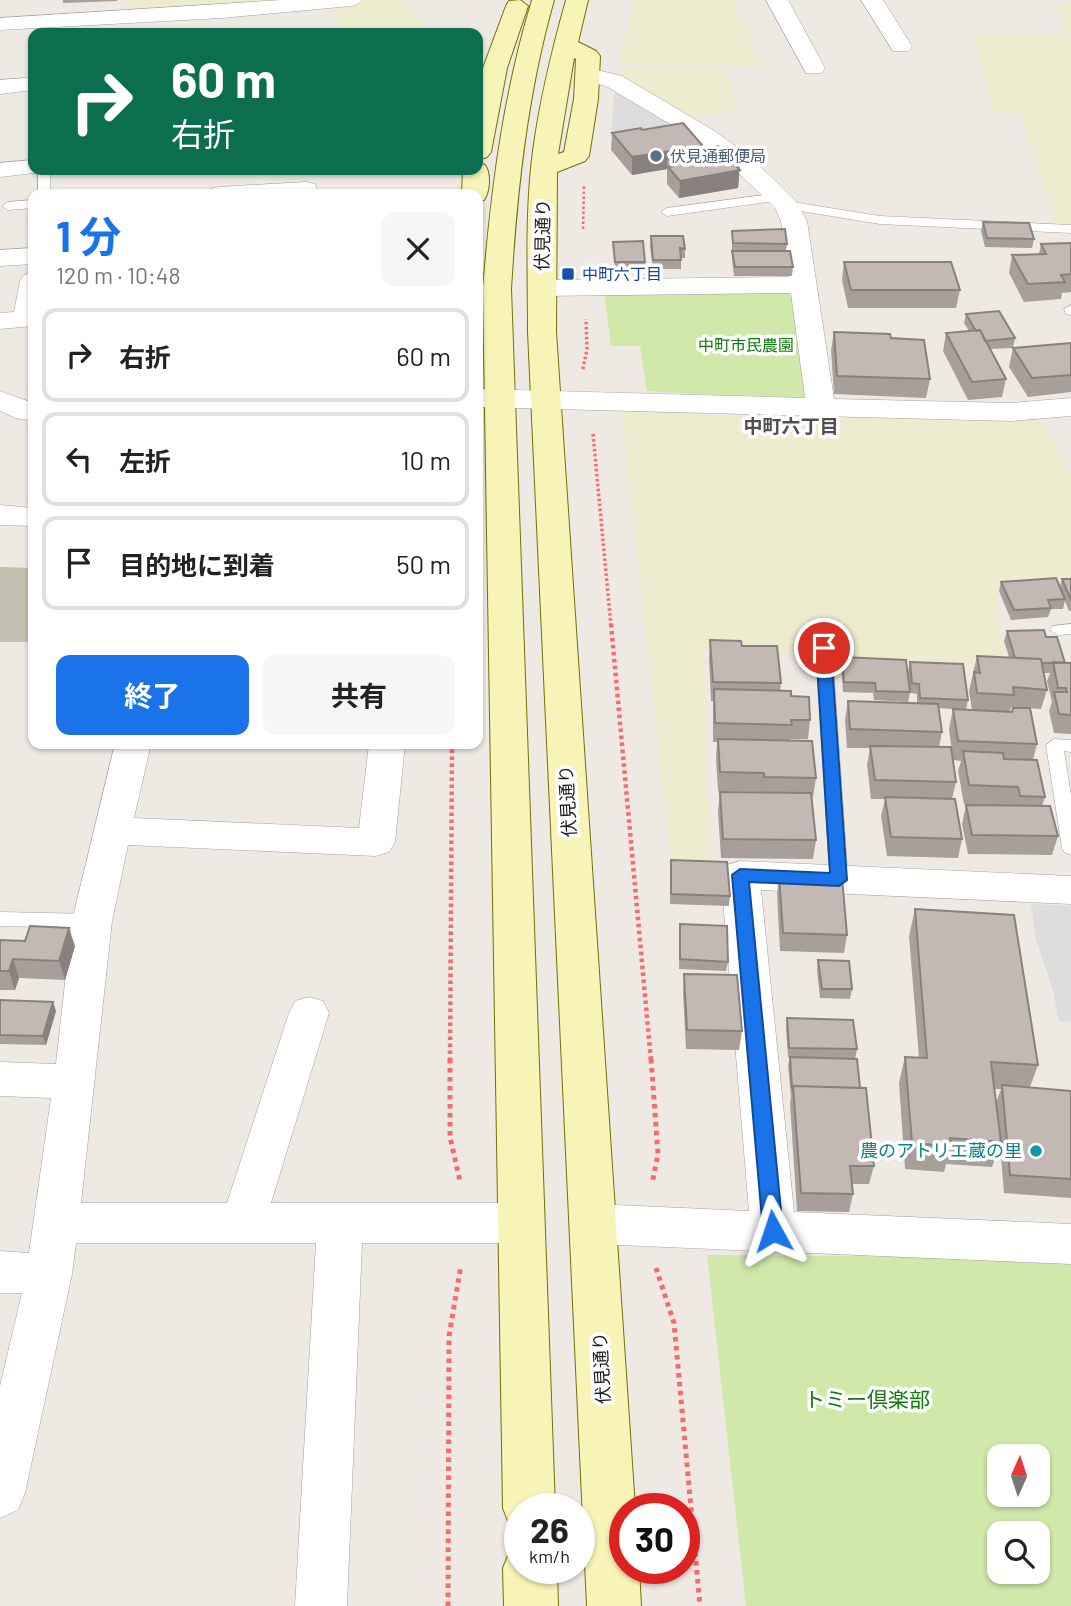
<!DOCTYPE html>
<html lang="ja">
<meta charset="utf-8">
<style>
:root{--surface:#fff;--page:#f6f6f6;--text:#222;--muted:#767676;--line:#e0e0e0;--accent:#1a73e8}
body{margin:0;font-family:Barlow,"Noto Sans JP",sans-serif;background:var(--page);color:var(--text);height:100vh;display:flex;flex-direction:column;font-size:26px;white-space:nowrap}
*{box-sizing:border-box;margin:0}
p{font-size:23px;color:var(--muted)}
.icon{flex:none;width:38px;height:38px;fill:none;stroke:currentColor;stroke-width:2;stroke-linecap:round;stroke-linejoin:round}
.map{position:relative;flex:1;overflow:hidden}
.drawer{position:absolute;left:28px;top:189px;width:455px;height:560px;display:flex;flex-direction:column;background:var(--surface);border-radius:14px;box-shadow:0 2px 5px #0004}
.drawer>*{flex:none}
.guide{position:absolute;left:28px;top:28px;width:455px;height:147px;border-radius:14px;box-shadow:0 2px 5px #0004;background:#0b6e4f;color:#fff;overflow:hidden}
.needle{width:46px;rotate:3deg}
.tools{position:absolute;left:987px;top:1444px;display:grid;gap:14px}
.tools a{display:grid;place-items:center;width:63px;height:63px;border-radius:14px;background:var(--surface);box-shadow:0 2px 5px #0004;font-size:35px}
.speed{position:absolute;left:504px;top:1493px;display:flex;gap:14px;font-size:35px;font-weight:700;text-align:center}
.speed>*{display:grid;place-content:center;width:91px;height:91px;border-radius:50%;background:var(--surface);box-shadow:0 2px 5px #0004;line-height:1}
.speed small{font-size:18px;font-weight:400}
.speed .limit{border:10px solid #d22;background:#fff;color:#111}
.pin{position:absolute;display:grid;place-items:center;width:60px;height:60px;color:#fff;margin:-30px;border:4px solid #fff;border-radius:50%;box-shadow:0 2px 7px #0007}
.me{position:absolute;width:77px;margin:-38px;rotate:355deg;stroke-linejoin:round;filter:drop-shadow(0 0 5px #0008)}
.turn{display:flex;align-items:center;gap:24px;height:147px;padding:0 28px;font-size:32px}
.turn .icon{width:91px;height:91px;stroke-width:2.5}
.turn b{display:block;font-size:49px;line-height:60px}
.round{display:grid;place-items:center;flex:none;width:74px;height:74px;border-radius:14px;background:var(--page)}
.summary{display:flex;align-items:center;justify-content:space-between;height:119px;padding:0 28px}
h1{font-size:42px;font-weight:700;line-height:52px;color:var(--accent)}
.action{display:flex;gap:14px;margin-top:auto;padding:14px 28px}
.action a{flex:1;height:80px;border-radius:14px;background:var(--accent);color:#fff;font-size:28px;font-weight:700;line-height:80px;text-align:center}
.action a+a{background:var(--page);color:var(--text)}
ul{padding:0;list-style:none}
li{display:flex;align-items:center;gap:21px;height:94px;margin:0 14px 10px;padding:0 14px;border:4px solid var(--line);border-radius:14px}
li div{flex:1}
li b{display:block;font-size:26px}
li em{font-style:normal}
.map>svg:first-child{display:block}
</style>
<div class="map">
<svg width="1071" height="1606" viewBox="0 0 1071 1606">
<rect width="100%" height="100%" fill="#eee9e3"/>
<!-- construction -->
<path fill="#c3c0af" d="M0 567 33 568V642H0Z"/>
<!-- farmland -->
<path fill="#edecce" d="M128 0H327L128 13Z
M370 0H402L430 33H340L334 6Z
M634 0H733L763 67 619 64Z
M1056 4H1071V224H1056L1021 113 993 112 974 34 1067 36Z
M619 70H725L738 107 693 120 618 76Z
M621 409 705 415 1043 420 1071 476V585L996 589 998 623 1008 670 842 661 839 638 805 637 806 652 704 650 710 864 671 862Z"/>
<!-- grass -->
<path fill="#d0e8a9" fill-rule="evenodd" d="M604 292H785L795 297 808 401 647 391 640 346H611Z
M707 1255 984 1257 1071 1262V1606H746ZM999 1456H1038V1494H999ZM999 1533H1038V1572H999Z"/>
<!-- parking -->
<path fill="#ddd" d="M615 85 694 131 620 146 611 132Z
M1031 904 1071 906V1022L1059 1021 1053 990 1036 940Z"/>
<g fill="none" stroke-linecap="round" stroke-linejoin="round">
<!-- lane casing -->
<g stroke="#a1a1a1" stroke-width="1">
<path id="lane" d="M38 170H50V194H38Z
M778 193 782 194V200L667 216 661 212 667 208Z
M33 200V208L8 210 2 206 8 202Z
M786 201 880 216 1071 225V233L880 224 782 208 780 205Z
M1071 305V315L1066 314 1064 309Z
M1071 624V634L1058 635 1050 630 1052 626Z
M824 643 832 648 848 880 845 885H833L830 880 816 648Z
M1054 739 1071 740V752L1064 751 1071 795V855L1065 853 1062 848 1046 745Z
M0 912 92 914 99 916 101 921 99 926 92 928 0 926Z"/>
</g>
<!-- street casing -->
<g stroke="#a1a1a1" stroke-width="1">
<path id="street" d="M282 0H362L358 4 351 6 222 18 0 30V18Z
M766 0H788L825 68 822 73H806Z
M861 0H883L912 46 909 51H893Z
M588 68 622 76 713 130 744 152 780 185 795 200 807 221 834 399 1011 403 1071 398V416L1011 421 478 407V389L805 398 791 293 542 296 533 294 529 288 533 282 542 280 789 277 781 221 775 208 762 195 726 162 697 140 606 86 580 80 577 75 580 70Z
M26 78 33 80V90L0 94V80Z
M33 160V170H43L42 172 0 177V163Z
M306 182 315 184 319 194H207L210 189 219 187Z
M33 248V264L0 266V250Z
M33 273V326L0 329V313L14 312 20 281 24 275Z
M0 391 33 403V421L16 418 0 411Z
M0 505 33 508V526L0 525Z
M115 744H151L134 818 359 828 369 744H405L395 842 389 852 376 856 128 845 112 921 81 1203H227L289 1013 295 1001 309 997 323 1001 329 1013 271 1203H521L537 1209 543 1223 537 1237 521 1243H362L347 1606H295L316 1243H76L72 1274 25 1493 18 1510 0 1518V1386L22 1293H0V1251L29 1253 51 1098 0 1096V1062L56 1064 72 921Z
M740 861 1071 876V904L761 890 794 1212 1071 1224V1264L594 1244 578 1238 572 1224 578 1210 594 1204 749 1211 721 875 727 865Z"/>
</g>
<!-- secondary casing -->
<g stroke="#727206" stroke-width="2">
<path id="secondary" d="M520 0 528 6 507 68 491 152 487 157 478 160V94L483 68 506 6 509 1Z
M532 0H554C527 95 517 191 511 289L555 1508H520V1530L510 1526 503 1508 483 289C491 191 503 95 532 0Z
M566 0H588L578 42 596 51 600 56 598 99 589 156 585 161 557 172 556 332 635 1508H625V1568H639L641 1606H587L528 332C528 272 525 211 533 151 540 99 552 50 566 0ZM574 58 576 59 574 99 564 152 558 154Z
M478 163 485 165C491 173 490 191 484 200L478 201V194H462L463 170H478Z
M520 1545V1568H557L558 1606H504L503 1568 511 1549Z"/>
</g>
<!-- path-far3 -->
<path stroke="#f86b6d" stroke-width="2.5" stroke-dasharray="2.5 2.5" stroke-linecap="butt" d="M583 229 584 186"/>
<!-- path-far2 -->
<path stroke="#f86b6d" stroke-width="3.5" stroke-dasharray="2.5 2.5" stroke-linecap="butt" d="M583 369 587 349 586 319
M593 434 611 626"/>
<!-- path-far1 -->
<path stroke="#f86b6d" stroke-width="4.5" stroke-dasharray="3.5 3.5" stroke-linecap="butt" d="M611 624 651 1061
M450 1061 452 744"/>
<!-- path -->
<path stroke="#f86b6d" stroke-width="5" stroke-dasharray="4.5 4.5" stroke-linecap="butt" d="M450 1059V1137L460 1181
M651 1059 658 1154 652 1184
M656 1268 674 1323 700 1606
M448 1606 449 1336 461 1265"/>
<!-- lane -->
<use href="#lane" fill="#fff" fill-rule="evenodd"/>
<!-- street -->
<use href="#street" fill="#fff" fill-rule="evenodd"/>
<!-- secondary -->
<use href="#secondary" fill="#f8f4b7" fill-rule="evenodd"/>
</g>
<!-- wall -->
<path fill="#a89e9a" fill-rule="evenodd" d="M63 0H117V1L63 3Z
M642 130 703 146 702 149 725 154 740 163 738 188 679 198 667 184V169L632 175 611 150 612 133Z
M983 222 1034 239 1032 248 985 247 981 231Z
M732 231 787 244 786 251 793 267 792 276H734L732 260Z
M651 236 685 249V258H681V269H653L650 246Z
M613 242 645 262V271H615Z
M1071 243V292L1062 293 1061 299 1024 302 1009 273 1012 255 1039 254 1041 244Z
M844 262 960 290 956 308H848L842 280Z
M966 314 1015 338 1013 348 990 349 1006 379 1002 397 968 400 943 351 946 333 969 331 964 323Z
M834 332 930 379 926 398 834 394 831 350Z
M1071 343V392L1028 397 1009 367 1013 348Z
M1062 579H1071V611H1069L1065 601 1063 609H1051L1048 617 1011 620 999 591 1001 582 1060 587Z
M1007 631 1046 637 1065 663H1071V734L1054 733 1049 711 1052 702 1047 681 1050 673H1044L1047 690 1041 709 1011 707 1010 711 1037 744 1033 760 1045 797 1042 806 1058 836 1052 855 968 854 962 824 966 805H995L964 804 958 771 961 761 953 760 949 729 953 709 972 710 969 691 977 656 1009 657 1004 641Z
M710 640 742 646 781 683 780 691 810 720 808 739H790L789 741 816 778 813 797H812L816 840 813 859 721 858 718 811 720 792H761L718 791 716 758 717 742H713V701H711L709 659Z
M842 657 910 692 908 702 874 700 873 693 843 692 841 667Z
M910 662 968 700 966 710 939 708 942 732 939 747 956 782 952 799 962 839 958 858 887 856 881 816 885 799H871L867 765 870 748H847L845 720 848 701 917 703V694L910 693 908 671Z
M671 860 730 896 729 906 670 904Z
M779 875 847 935 844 953 780 951 777 894Z
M915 909 1038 1065 1030 1087 1071 1091V1198L1004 1193 1000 1145 992 1167 946 1164 944 1172 905 1169 899 1083 905 1057H919L909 936ZM994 1089H1001L996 1103Z
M680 924 728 962 726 971 679 969Z
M0 940 75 946 65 980 19 978 15 990H0Z
M818 960 852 989 850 999 820 998 817 970Z
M684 974 742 1031 739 1050 686 1049 683 993Z
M0 1000 56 1011 46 1045 0 1044Z
M787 1018 857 1049 855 1059 874 1166 869 1184H852L853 1194 849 1212 797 1211 790 1104 791 1096 788 1066 790 1057H788L786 1028Z"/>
<!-- shaded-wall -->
<path fill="#88817d" d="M703 146 701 163 675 166 667 157V169L632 175V157Z
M740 163 738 188 679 198 680 181Z
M69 928 75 946 65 980 59 961Z
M13 959 19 978 15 990 9 971Z
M53 1002 56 1011 46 1045 43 1036Z"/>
<!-- building -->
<path fill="#c3b8b3" stroke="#88817d" stroke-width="2" d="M683 123 703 146 632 157 612 133 641 128 642 130Z
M718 146 725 154 730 153 740 163 734 164 740 170 680 181 668 167 675 166 667 157Z
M983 222 1029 223 1034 239 987 238Z
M785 229 787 244 733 243 732 231Z
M651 236H683L685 249 680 248 681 260H653Z
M643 241 645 262H615L613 242Z
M1071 243V274L1061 275 1065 282 1028 284 1012 255 1046 254 1041 244Z
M732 251H790L793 267H735Z
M844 262H951L960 290H851Z
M999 311 1015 338 985 341 980 330 976 331 966 314Z
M980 330 1006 379 972 382 946 333Z
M834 332 890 334 891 338 924 340 930 379 837 376Z
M1071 343V375L1032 378 1013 348Z
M1056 578 1065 599 1048 600 1051 608 1014 610 1001 582Z
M1062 579H1071V600Z
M1044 630 1046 637H1057L1065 663H1042L1041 659 1015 658 1007 631Z
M710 640 741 641 742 646H777L781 683 713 682Z
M977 656 1041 659 1047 690 1013 687 1014 695 977 693 974 672 980 673Z
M842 657 906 660 910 692 876 691 875 683 844 682Z
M910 662 963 664 968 700 920 698 919 684 912 683Z
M1053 662 1071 663V715L1059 714 1054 692H1067L1066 688H1058Z
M714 689 791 691V696L809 697 810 720H791L792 725 715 723Z
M848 701 938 704 942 732 850 729Z
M1013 708H1030L1037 744 958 741 953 709 1012 712Z
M718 739 812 741 816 778 764 777V773L720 772Z
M870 746 951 747 956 782 875 780Z
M963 751 1003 753 1004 759 1037 760 1045 797 1020 796 1018 787 969 785Z
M720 792 811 793 816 840 723 839Z
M885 797 955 799 962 839 891 837Z
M966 805 1050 806 1058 836 972 835Z
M671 860 727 862 730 896 671 894Z
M779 875 842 877 847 935 783 933Z
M915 909 1014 915 1038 1065 991 1062 1001 1142 950 1138 952 1146 912 1143 905 1057 927 1058Z
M680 924 727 926 728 962 680 959Z
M30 926 69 928 59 961 13 959 9 971H0V940L25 941Z
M818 960 849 961 852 989H822Z
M684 974 737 975 742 1031 687 1030Z
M0 1000 53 1002 43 1036 0 1035Z
M787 1018 853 1020 857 1049 789 1048Z
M790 1057 857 1059 860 1088 793 1086 792 1087Z
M1002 1085 1071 1091V1179L1010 1175Z
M793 1086 866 1088 874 1166H850L853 1194 801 1193Z"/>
<!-- route -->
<path fill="#1a73e8" stroke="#114b97" stroke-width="2" d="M824 643 831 648 847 880 839 886 749 882 783 1231 780 1237 773 1240 766 1237 763 1231 732 875 740 869 830 873 816 648Z"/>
<!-- markers -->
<circle fill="#5c6f8a" stroke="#fff" stroke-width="2.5" cx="656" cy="156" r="7"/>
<rect fill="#1a4fb4" stroke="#fff" stroke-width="2.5" x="561" y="267" width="14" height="14" rx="3.5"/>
<circle fill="#0f9aa8" stroke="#fff" stroke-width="2.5" cx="1036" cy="1151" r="7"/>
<g text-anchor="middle" stroke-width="7" stroke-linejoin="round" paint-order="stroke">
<!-- far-service labels -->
<g font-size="16" fill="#4e5e75" stroke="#fff" text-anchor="start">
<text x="670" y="162">伏見通郵便局</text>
</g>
<!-- far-transit labels -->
<g font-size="16" fill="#164399" stroke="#fff" text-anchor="start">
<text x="582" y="280">中町六丁目</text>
</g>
<!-- far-park labels -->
<g font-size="16" fill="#107a0d" stroke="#fff">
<text x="746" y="351">中町市民農園</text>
</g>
<!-- street labels -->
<g font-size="18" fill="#1d1d1d" stroke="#fff">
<text transform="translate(543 235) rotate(-89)" y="6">伏見通り</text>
<text transform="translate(568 801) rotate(-93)" y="6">伏見通り</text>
<text transform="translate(602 1368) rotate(-93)" y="6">伏見通り</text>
</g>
<!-- culture labels -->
<g font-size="18" fill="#0d838f" stroke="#fff" text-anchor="end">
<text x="1022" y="1157">農のアトリエ蔵の里</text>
</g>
<!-- neighbourhood labels -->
<g font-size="19" font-weight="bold" fill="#505050" stroke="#fff">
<text x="791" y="433">中町六丁目</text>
</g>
<!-- near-park labels -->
<g font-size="21" fill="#107a0d" stroke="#fff">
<text x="867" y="1407">トミー倶楽部</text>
</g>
</g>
</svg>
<div class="tools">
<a><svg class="needle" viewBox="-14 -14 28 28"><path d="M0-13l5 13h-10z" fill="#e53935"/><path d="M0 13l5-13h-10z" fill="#767676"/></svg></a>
<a><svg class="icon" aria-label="search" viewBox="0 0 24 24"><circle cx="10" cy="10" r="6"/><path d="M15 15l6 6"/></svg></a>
</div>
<div class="speed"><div>26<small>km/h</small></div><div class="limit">30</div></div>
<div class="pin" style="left:824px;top:648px;background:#d93025"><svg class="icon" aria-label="arrive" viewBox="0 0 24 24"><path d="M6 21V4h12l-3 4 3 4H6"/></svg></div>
<svg class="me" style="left:773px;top:1231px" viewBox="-20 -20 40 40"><path d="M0-17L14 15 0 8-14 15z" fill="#1a73e8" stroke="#fff" stroke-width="4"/></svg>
<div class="guide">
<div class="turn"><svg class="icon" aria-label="right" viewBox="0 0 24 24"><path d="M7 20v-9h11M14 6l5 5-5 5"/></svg><div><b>60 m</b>右折</div></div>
</div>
<section class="drawer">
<div class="summary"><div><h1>1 分</h1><p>120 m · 10:48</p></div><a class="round"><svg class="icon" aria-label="close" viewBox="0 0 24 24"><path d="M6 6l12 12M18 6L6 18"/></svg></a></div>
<ul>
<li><svg class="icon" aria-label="right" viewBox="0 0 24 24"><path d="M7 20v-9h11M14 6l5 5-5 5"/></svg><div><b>右折</b></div><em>60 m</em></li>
<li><svg class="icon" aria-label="left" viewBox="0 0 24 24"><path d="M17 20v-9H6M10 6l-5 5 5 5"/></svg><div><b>左折</b></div><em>10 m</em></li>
<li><svg class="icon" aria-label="arrive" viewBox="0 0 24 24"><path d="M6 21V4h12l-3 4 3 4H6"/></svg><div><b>目的地に到着</b></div><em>50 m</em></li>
</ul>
<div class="action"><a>終了</a><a>共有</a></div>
</section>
</div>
